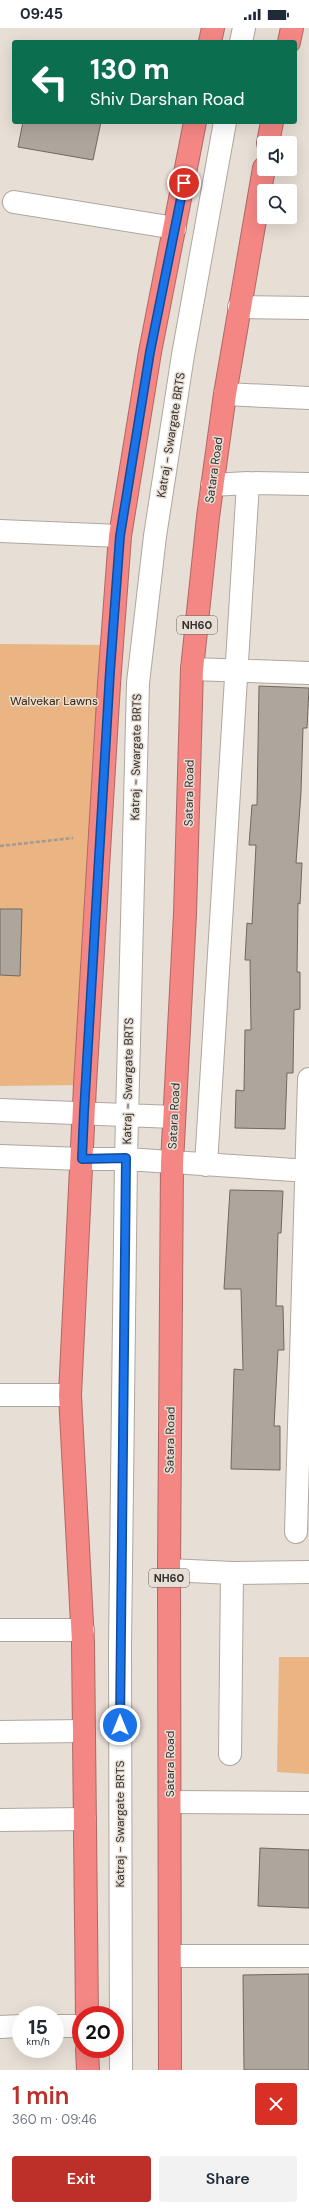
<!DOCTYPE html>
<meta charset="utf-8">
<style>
:root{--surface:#fff;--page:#f2f2f3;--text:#1f2937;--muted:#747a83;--accent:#bd2f29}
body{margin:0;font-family:"DM Sans",sans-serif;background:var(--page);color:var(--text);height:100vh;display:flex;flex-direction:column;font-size:15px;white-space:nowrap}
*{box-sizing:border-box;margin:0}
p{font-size:13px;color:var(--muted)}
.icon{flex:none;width:22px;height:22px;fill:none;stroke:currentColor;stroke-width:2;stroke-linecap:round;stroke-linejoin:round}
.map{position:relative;height:2042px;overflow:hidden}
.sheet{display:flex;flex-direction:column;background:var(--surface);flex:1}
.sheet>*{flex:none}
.banner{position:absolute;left:12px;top:12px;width:285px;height:84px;border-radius:4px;box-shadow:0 4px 16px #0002;background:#0b6e4f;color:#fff;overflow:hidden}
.fabs{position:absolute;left:257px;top:108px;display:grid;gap:8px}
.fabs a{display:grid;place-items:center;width:40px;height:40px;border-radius:4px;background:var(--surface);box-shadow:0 4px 16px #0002;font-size:20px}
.speed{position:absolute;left:12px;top:1978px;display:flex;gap:8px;font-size:20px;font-weight:700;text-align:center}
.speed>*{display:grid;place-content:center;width:52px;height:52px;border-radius:50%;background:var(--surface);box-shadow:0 4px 16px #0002;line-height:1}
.speed small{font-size:10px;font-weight:400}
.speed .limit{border:6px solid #d22;background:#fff;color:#111}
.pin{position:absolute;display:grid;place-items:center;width:34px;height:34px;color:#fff;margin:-17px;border:2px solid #fff;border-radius:50%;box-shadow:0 1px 4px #0007}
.me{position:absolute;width:44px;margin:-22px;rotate:0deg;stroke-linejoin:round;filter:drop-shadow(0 0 3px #0008)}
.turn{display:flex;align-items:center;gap:14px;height:84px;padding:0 12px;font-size:18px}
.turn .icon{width:52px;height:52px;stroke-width:2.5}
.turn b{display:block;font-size:28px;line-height:34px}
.round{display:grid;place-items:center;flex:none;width:42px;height:42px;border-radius:4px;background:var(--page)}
.headline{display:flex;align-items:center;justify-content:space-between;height:68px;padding:0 12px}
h1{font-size:24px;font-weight:600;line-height:30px;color:var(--accent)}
.button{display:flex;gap:8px;margin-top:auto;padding:8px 12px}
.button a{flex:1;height:46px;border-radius:4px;background:var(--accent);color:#fff;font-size:16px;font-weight:600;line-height:46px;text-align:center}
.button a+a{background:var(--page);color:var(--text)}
.status{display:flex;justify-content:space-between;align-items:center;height:28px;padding:0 20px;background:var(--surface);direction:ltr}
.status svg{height:11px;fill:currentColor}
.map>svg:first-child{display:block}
</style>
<div class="status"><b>09:45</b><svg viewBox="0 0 49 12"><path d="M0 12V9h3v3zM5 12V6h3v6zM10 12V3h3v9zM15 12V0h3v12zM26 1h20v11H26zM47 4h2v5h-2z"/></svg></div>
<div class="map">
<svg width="309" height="2042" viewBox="0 0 309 2042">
<rect width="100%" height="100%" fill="#e7ded5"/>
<!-- green -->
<path fill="#eab582" d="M0 616 111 617 85 1057 0 1058Z
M279 1629H309V1746L277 1744Z"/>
<!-- building -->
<path fill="#aea59d" stroke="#706860" d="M23 94H101L93 132 18 119Z
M259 658 309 660 307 700H303L301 764 296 835H302L300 876 298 875 297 944H300V981L294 982 293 1045H287L285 1101 235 1100 236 1062 244 1063 245 1002H251L250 932H245L247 895 252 896 256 817H249L252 777H257Z
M0 881H22L20 948 0 947Z
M230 1162 283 1163 281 1205H278L276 1278H283L284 1322H278L274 1398H280V1442L231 1441 234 1341 243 1342 241 1261H224Z
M260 1820 309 1822V1880L258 1878Z
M309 1946V2042H244L243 1947Z"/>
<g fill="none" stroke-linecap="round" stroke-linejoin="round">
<!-- minor casing -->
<g stroke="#afa79f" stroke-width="24">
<path id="minor" d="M241 14 244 0
M14 174 175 200
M239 279 309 280
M225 366 309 370
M212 457 248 455 309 456
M0 503 120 508
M192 641 309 645
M0 1082 174 1089
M0 1128 82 1131H126L309 1143
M206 1137 248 455
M0 1367H70
M296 1504 309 1051
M169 1542 232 1545 309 1544
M0 1602H83
M0 1704 84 1703
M230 1726 232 1545
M170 1774 309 1775
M0 1792 85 1791
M171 1928H309
M55 1998H81
M0 1999 21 1998
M121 2042 120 1618 126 1131 138 655 155 508 183 327 225 94"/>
</g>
<!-- highway casing -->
<g stroke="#b06865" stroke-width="24">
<path id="highway" d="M210 14 213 0
M289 14 292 0
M268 115 272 94
M87 1987 83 1614 70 1367 85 1057 109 656 120 508 150 324 195 94
M87 2021 88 2042
M170 2042 169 1542 172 1135 185 886 192 641 208 489 225 366 264 140"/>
</g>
<!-- path -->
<path stroke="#a19a93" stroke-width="2.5" stroke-dasharray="4 2" stroke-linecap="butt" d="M0 818 73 810"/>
<!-- minor -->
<use href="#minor" stroke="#fff" stroke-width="22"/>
<!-- highway -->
<use href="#highway" stroke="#f48784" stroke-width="22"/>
</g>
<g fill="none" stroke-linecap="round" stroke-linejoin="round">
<!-- route casing -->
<g stroke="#114b97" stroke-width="10">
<path id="route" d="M120 1697 126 1130 82 1131 84 1084 110 643 120 508 150 324 184 155"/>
</g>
<!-- route -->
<use href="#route" stroke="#1a73e8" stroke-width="7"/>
</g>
<g text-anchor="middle" stroke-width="3" stroke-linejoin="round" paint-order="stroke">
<!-- shield labels -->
<g fill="#e7ded5" stroke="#69645f" stroke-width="1">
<rect x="177" y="588" width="40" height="18" rx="3"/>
<rect x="149" y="1541" width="40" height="18" rx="3"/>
</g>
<g font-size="11" font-weight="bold" fill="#332f2c">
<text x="197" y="601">NH60</text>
<text x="169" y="1554">NH60</text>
</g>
<!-- street labels -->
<g font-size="12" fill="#332f2c" stroke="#e7ded5">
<text transform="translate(171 407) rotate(-81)" y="4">Katraj - Swargate BRTS</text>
<text transform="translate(214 442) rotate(-82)" y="4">Satara Road</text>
<text transform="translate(136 729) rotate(-89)" y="4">Katraj - Swargate BRTS</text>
<text transform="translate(189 765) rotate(-89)" y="4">Satara Road</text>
<text transform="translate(128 1053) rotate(-89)" y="4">Katraj - Swargate BRTS</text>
<text transform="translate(174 1088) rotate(-87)" y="4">Satara Road</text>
<text transform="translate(170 1412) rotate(-89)" y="4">Satara Road</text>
<text transform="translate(170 1736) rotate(-90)" y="4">Satara Road</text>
<text transform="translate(120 1796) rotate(-90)" y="4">Katraj - Swargate BRTS</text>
</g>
<!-- park labels -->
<g font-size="12" fill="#3d2203" stroke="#e7ded5">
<text x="54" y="677">Walvekar Lawns</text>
</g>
</g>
</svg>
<div class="fabs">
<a><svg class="icon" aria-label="sound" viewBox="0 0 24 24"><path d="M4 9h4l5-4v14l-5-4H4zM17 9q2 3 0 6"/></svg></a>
<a><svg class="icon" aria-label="search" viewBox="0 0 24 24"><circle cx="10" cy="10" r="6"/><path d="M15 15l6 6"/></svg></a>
</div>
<div class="speed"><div>15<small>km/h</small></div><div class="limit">20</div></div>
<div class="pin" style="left:184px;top:155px;background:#d93025"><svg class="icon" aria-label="arrive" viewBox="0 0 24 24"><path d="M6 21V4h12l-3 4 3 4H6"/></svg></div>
<svg class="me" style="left:120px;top:1697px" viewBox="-20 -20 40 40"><circle r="17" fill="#1a73e8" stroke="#fff" stroke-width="3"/><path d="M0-11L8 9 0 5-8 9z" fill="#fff"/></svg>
<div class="banner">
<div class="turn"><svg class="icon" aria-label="left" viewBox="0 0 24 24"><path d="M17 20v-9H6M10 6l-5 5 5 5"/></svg><div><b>130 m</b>Shiv Darshan Road</div></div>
</div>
</div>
<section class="sheet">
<div class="headline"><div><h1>1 min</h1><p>360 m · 09:46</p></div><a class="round" style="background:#d93025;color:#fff"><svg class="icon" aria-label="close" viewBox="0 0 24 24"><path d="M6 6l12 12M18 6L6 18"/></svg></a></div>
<div class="button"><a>Exit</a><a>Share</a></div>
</section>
